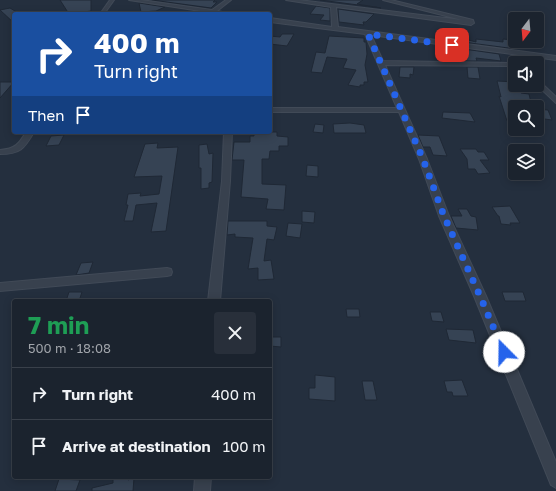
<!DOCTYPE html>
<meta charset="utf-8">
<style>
:root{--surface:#1b232e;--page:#282f3a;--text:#f1f3f6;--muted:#a0a4aa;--line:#39404a}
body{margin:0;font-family:"Golos Text",sans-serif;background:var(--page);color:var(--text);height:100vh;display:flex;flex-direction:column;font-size:15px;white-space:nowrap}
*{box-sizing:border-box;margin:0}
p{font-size:13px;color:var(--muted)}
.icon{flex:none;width:22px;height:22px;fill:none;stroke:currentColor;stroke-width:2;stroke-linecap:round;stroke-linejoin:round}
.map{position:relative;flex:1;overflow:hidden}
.details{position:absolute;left:12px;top:299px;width:260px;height:180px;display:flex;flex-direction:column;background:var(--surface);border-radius:4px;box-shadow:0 2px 10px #0003,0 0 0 1px var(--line)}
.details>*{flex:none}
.guide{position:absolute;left:12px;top:12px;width:260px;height:122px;border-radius:4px;box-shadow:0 2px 10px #0003,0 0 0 1px var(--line);background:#1a4fa0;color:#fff;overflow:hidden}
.needle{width:26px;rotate:196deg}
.tools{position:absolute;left:508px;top:12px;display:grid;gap:8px}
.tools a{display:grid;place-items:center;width:36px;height:36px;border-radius:4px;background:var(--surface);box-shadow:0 2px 10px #0003,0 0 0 1px var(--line);font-size:20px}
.pin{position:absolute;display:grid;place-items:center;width:34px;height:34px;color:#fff;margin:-17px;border-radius:8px;box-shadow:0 2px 6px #0006}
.me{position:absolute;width:44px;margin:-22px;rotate:338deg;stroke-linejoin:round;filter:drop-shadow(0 0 3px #0008)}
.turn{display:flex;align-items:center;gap:14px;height:84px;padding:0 16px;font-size:18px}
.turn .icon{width:52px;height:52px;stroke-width:2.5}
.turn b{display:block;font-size:28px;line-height:34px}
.then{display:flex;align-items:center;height:38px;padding:0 16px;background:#0003;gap:8px;font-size:15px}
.round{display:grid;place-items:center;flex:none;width:42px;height:42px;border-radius:4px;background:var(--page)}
.summary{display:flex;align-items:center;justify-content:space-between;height:68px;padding:0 16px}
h1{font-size:24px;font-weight:700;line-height:30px;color:#1e9e55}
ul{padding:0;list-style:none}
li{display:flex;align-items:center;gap:12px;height:52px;padding:0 16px;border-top:1px solid var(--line)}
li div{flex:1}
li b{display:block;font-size:15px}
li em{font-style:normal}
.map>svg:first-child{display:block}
</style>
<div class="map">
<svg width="556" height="491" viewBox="0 0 556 491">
<rect width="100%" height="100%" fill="#242f3e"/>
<!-- building -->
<path fill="#364354" stroke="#1f2835" d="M60 0H91V11L69 14Z
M152 0H215L213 2H217L211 8Z
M320 0H363L357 4 381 8Z
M139 3 165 7 156 11 141 12Z
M316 6 330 8V21L320 20 324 15 310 14Z
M10 8 20 14H14V23L0 10Z
M338 9 374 14 366 22H363L364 25 339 22Z
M282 34H294L287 46 270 44V36L280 37Z
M329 36 364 38V42H366L367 54 365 65 368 82H364V85H360V87L348 85 356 70 343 68 347 59 327 57 322 73 311 72 316 52 325 53Z
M461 38 476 42V39L503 42V39L514 40 516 49 455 41Z
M450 47 499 54 501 61 476 58 477 61H465V57L462 55 450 54Z
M400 67H414L413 75 410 74V78L399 77Z
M467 67H478L480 79 468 78Z
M497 81 515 82V85H517L521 93 529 94 532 107H509L515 116V122L507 121 499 96 501 97Z
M0 82H14L0 98Z
M537 109 548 110 552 120 537 118Z
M443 112 470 113 475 122 442 118Z
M350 123 364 125 366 133H334L333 124Z
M315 124 324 125 323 133 313 132Z
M254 132H277V136L288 137V146H279V151H270L269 159H262V184L286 185 284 210 266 209 268 199 241 197 244 160H232L234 142H250V136H254Z
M64 135 59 145 46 146 51 136Z
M418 135 439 136 447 156 433 155 430 147H423Z
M158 143 157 148 178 147 166 231 151 232 157 203 136 205 133 221H124L128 205H126L128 194 141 193 140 196 159 194 162 176 134 177 145 144Z
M207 144 209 154 213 153 212 182 209 183V188L201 189V168H199V145Z
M460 149H476L478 152H484L489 160H480L490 173 478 174 475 169H468L467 159Z
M307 165 318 166V177L306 176Z
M510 206 520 223H510L511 225 501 224 499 216H498L492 207Z
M458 209H467L471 216 476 217 478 230 456 228 451 216H462Z
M302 211 315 212 314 223 302 222Z
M228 221H267V226L277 227 274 240 267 239 264 261 271 260 274 279 258 280V268L248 269 253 238 235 237V234L227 235Z
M288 223 302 224 300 238 286 236Z
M93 262 89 273 76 275 81 263Z
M69 292H82L79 301H66Z
M502 292H523L526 301H505Z
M346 309H359L360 317H347Z
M430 312H441L444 322 432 321Z
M446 329 473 330 476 343 449 340Z
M270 337H281V347L270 346Z
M315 375 335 377V401L309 399V388H315Z
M462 380 468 396H453L452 392H447L444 381Z
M362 381H373L377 400H365Z
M113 477H128V480L134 478 133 491H92V488L113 483Z
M59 479 80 480 76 491H55Z"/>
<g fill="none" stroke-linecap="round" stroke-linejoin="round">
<!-- minor casing -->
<g stroke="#414a57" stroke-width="2">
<path id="minor" d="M110 0H114L104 14H100Z
M129 0H141L212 10 226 0H231L217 11 233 14H220Z
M286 0H299L462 20 383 0H391L473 20 474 23 471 25 336 7 338 27 556 56V60L371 35 383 61 517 63H515V66L385 65 427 159 449 216 486 296 556 462V488L551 485 474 296 439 216 419 159 399 112H270V108H397L365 34 270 22V18L332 27 331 7Z
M537 79 556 97V103L537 85Z
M26 132H34C24 149 20 154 0 154V150C15 149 19 144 26 132Z
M224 132H232L230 181 220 301H208L222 181Z
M167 268 171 269 172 272 171 275 167 276 0 291V283Z
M195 477H211L210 491H194Z"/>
</g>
<!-- minor -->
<use href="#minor" fill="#38414e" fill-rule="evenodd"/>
</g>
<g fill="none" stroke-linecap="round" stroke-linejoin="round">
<!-- route -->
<path stroke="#2563eb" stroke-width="7" stroke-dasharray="0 12.6" d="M452 45 368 34 423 159 444 216 480 296 504 352"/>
</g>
</svg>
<div class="tools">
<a><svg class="needle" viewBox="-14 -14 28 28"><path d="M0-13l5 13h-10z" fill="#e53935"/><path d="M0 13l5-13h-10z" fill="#a0a4aa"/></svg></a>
<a><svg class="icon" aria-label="sound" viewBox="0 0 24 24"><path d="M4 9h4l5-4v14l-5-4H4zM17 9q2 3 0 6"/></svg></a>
<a><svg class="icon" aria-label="search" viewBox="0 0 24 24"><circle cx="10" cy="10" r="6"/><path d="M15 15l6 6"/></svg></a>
<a><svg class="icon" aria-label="layers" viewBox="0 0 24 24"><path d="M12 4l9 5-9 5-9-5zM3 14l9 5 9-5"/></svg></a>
</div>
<div class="pin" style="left:452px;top:45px;background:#d93025"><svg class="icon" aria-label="arrive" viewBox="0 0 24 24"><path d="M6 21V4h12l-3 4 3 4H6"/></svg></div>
<svg class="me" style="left:504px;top:352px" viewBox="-20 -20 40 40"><circle r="19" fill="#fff"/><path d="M0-13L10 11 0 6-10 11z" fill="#2563eb"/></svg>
<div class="guide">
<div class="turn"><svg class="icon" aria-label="right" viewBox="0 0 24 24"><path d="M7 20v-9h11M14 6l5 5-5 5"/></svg><div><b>400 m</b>Turn right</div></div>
<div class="then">Then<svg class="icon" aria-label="arrive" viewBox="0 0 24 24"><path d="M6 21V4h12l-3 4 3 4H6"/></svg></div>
</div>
<section class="details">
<div class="summary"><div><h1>7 min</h1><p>500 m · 18:08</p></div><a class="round"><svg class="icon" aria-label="close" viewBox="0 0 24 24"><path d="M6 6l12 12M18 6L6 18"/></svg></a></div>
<ul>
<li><svg class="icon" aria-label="right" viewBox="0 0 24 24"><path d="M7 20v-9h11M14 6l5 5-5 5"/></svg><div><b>Turn right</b></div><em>400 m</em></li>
<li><svg class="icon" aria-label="arrive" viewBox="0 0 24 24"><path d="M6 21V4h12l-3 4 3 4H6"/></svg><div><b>Arrive at destination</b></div><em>100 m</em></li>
</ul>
</section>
</div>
